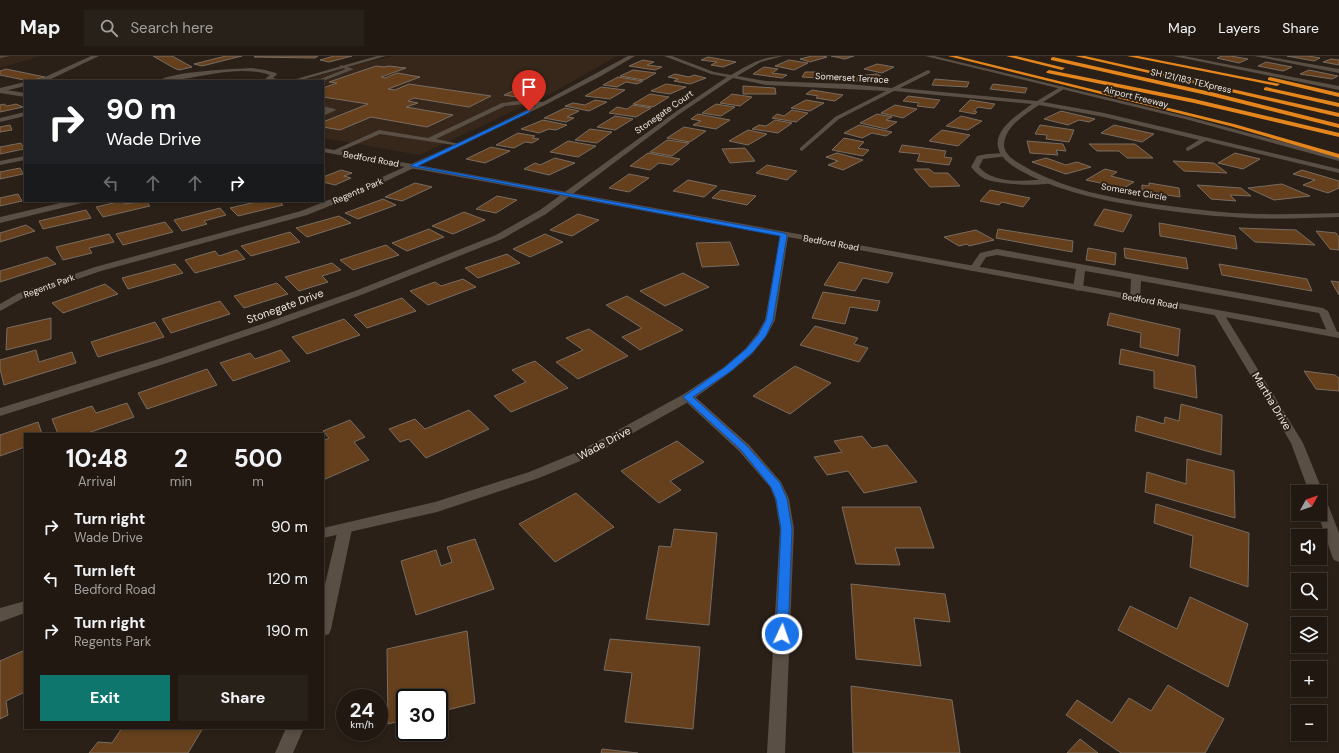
<!DOCTYPE html>
<meta charset="utf-8">
<style>
:root{--surface:#201811;--page:#28211a;--text:#f1f3f6;--muted:#a2a09f;--line:#3d3731;--accent:#0f766e}
body{margin:0;font-family:"DM Sans",sans-serif;background:var(--page);color:var(--text);height:100vh;display:flex;flex-direction:column;font-size:15px;white-space:nowrap}
*{box-sizing:border-box;margin:0}
p{font-size:13px;color:var(--muted)}
.icon{flex:none;width:22px;height:22px;fill:none;stroke:currentColor;stroke-width:2;stroke-linecap:round;stroke-linejoin:round}
.map{position:relative;flex:1;overflow:hidden}
.drawer{position:absolute;left:24px;top:377px;width:300px;height:296px;display:flex;flex-direction:column;background:var(--surface);border-radius:0px;box-shadow:0 2px 6px #0003,0 0 0 1px var(--line)}
.drawer>*{flex:none}
.banner{position:absolute;left:24px;top:24px;width:300px;height:122px;border-radius:0px;box-shadow:0 2px 6px #0003,0 0 0 1px var(--line);background:#202124;color:#fff;overflow:hidden}
.needle{width:26px;rotate:50deg}
.fabs{position:absolute;left:1291px;top:429px;display:grid;gap:8px}
.fabs a{display:grid;place-items:center;width:36px;height:36px;border-radius:0px;background:var(--surface);box-shadow:0 2px 6px #0003,0 0 0 1px var(--line);font-size:20px}
.speed{position:absolute;left:336px;top:633px;display:flex;gap:8px;font-size:20px;font-weight:700;text-align:center}
.speed>*{display:grid;place-content:center;width:52px;height:52px;border-radius:50%;background:var(--surface);box-shadow:0 2px 6px #0003,0 0 0 1px var(--line);line-height:1}
.speed small{font-size:10px;font-weight:400}
.speed .limit{border:2px solid #111;border-radius:6px;background:#fff;color:#111}
.pin{position:absolute;display:grid;place-items:center;width:34px;height:34px;color:#fff;margin:-41px -17px;border-radius:50% 50% 50% 0;rotate:-45deg;box-shadow:0 0 4px #0007}
.pin .icon{rotate:45deg}
.me{position:absolute;width:44px;margin:-22px;rotate:3deg;stroke-linejoin:round;filter:drop-shadow(0 0 3px #0008)}
.turn{display:flex;align-items:center;gap:14px;height:84px;padding:0 16px;font-size:18px}
.turn .icon{width:52px;height:52px;stroke-width:2.5}
.turn b{display:block;font-size:28px;line-height:34px}
.lanes{display:flex;align-items:center;height:38px;padding:0 16px;background:#0003;justify-content:center;gap:20px;direction:ltr}
.lanes .off{opacity:.35}
.eta{display:flex;justify-content:space-evenly;align-items:center;height:68px;text-align:center}
.eta b{font-size:24px;font-weight:700;line-height:28px}
.primary-button{display:flex;gap:8px;margin-top:auto;padding:8px 16px}
.primary-button a{flex:1;height:46px;border-radius:0px;background:var(--accent);color:#fff;font-size:16px;font-weight:700;line-height:46px;text-align:center}
.primary-button a+a{background:var(--page);color:var(--text)}
ul{padding:0;list-style:none}
li{display:flex;align-items:center;gap:12px;height:52px;padding:0 16px}
li div{flex:1}
li b{display:block;font-size:15px}
li em{font-style:normal}
header{display:flex;align-items:center;gap:24px;box-sizing:border-box;height:56px;padding:0 20px;background:var(--surface);border-bottom:1px solid var(--line)}
header strong{font-size:19px}
nav{display:flex;gap:22px;margin-inline-start:auto;font-size:14px}
.search{width:280px;height:36px;background:var(--page);display:flex;align-items:center;gap:10px;box-sizing:border-box;padding:0 14px;border-radius:0px;color:var(--muted);font-size:15px}
.map>svg:first-child{display:block}
</style>
<header>
<strong>Map</strong>
<div class="search"><svg class="icon" aria-label="search" viewBox="0 0 24 24"><circle cx="10" cy="10" r="6"/><path d="M15 15l6 6"/></svg>Search here</div>
<nav><a>Map</a><a>Layers</a><a>Share</a></nav>
</header>
<div class="map">
<svg width="1339" height="697" viewBox="0 0 1339 697">
<rect width="100%" height="100%" fill="#2a2017"/>
<!-- built -->
<path fill="#36271a" d="M0 0H41L0 12Z
M395 0H617L550 38 419 99 323 82V25H302L358 8Z"/>
<!-- building -->
<path fill="#66401c" stroke="#786c62" d="M153 0H172L192 11 179 14 174 12Z
M226 0H242L202 10 194 8Z
M257 0H318L315 2 254 1Z
M334 0H352L329 6 320 4Z
M812 0H822L827 1 810 6 800 3Z
M831 0H854L845 3Z
M1222 0H1231L1248 3 1239 7 1217 2Z
M1287 0H1309L1320 2 1314 5Z
M708 1 736 6 723 11 711 9 717 6 701 4Z
M1331 3 1339 4V9L1323 6Z
M643 4 654 6 647 9 662 11 655 14 629 10Z
M789 4 808 7 794 14 775 10Z
M1266 6 1292 11 1283 15 1258 10Z
M877 8 894 11 882 17 864 13Z
M376 10 384 11 389 10 406 12 381 21 385 22 397 17 420 21 388 33 395 34 409 28 491 40 469 51 414 42 408 45 418 47 406 51 453 59 427 71 371 61 340 74 323 71V66L368 48 323 41V32L337 27 329 26Z
M764 11 778 13 772 17 787 19 782 22 753 18Z
M6 13 45 21 29 25 0 19V15Z
M633 14 656 17 644 24 620 20Z
M1309 14 1338 20 1332 23 1300 18Z
M805 16H815L835 19 833 23 802 21Z
M675 18 689 21 694 19 706 22 690 28 674 25 678 23 668 21Z
M877 18 886 23 855 25 847 21Z
M618 21 643 25 637 28 626 26 617 31 603 29Z
M935 23 969 26 967 31 932 29Z
M666 28 686 31 670 38 651 35Z
M993 28 1027 32 1025 37 990 33Z
M743 30 775 32 776 38H743Z
M601 31 625 34 610 43 585 40Z
M812 34 843 39 835 45 816 42 818 40 806 38Z
M513 35 538 38 529 43 504 39Z
M650 38 669 41 653 51 633 48Z
M732 38 752 41 740 50 720 47Z
M908 40 940 44 934 52 917 50 919 47 903 45Z
M595 44 607 46 589 55 565 50 573 47 585 49Z
M806 44 824 47 810 55 791 52Z
M970 44 995 48 991 53 978 51 974 55 977 56 975 58 959 55Z
M4 48 7 50 16 48 23 51 0 56V49Z
M716 48 735 51 721 60 702 57Z
M633 49 651 52 636 61 609 57 617 51 627 53Z
M895 49 917 53 903 62 881 57Z
M565 52 579 55 567 61 574 62 566 66 544 62Z
M792 54 808 57 796 66 772 62 777 58 784 60Z
M1061 55 1095 63 1089 66 1079 64 1068 69 1044 63Z
M698 58 730 64 716 73 693 69 701 65 691 63Z
M877 58 892 61 886 64 897 66 886 73 860 67Z
M615 60 633 63 615 74 597 71Z
M961 60 982 65 968 74 946 70Z
M543 64 567 69 556 74 549 73 539 77 521 73Z
M775 64 792 67 778 77 752 73 759 69 766 70Z
M10 69 12 74 0 76V71Z
M859 69 892 76 886 80 872 77 862 82 844 77Z
M1040 69 1074 74 1069 86 1046 83 1047 79 1035 78Z
M1114 69 1154 78 1142 86 1101 77Z
M684 71 706 75 690 86 667 82Z
M590 73 612 76 597 87 575 84Z
M748 74 767 78 748 89 729 85Z
M942 74 970 79 958 90 929 85Z
M518 77 535 80 532 82 539 83 532 87 525 86 514 92 496 89Z
M844 82 864 86 858 92 869 94 863 100 832 94Z
M667 84 689 87 672 100 650 96Z
M568 85 596 90 578 101 550 96Z
M1027 85 1063 88 1066 95 1056 94 1058 99 1030 97Z
M21 87 24 93 0 98V91Z
M1089 88H1135L1153 102H1127L1119 95H1097Z
M902 89 946 95 944 101 952 102 949 109 917 105 920 98 899 96Z
M491 91 510 95 485 107 466 103Z
M745 92 755 105 730 107 722 93Z
M648 97 680 103 672 109 659 107 650 114 630 110Z
M837 97 863 104 843 114 828 109 838 105 826 101Z
M1235 97 1260 103 1243 113 1218 107Z
M555 102 575 107 549 119 524 113 535 107 540 109Z
M1046 102 1066 109 1077 106 1091 111 1066 118 1032 106Z
M1173 105 1214 107 1227 117 1184 115Z
M767 109 797 115 787 124 756 117Z
M20 112 23 118 0 123V116Z
M914 113H929L934 117H948L960 130 930 131Z
M1105 113 1117 116 1111 120 1134 126 1124 132 1086 124Z
M341 114 352 117 344 120 351 122 335 129 323 126V121Z
M1302 114 1339 125V132L1328 137 1303 129 1315 124 1293 118Z
M629 118 649 122 629 136 609 132Z
M688 124 717 130 704 141 673 135Z
M415 127 432 131 402 145 385 141Z
M1149 127 1179 132 1180 141 1142 135V129L1149 130Z
M1282 128 1310 140 1274 144 1248 132Z
M1197 129 1241 132 1251 140 1230 139 1236 145 1211 143Z
M721 134 756 140 747 149 712 142Z
M990 134 1030 142 1023 151 1002 146 999 149 980 145Z
M18 138 22 145 0 150V142Z
M497 140 517 144 496 157 476 153Z
M383 143 396 149 358 163 345 157Z
M122 145 124 148 146 145 150 150 103 161 96 151Z
M260 145H279L283 149 238 160 230 152Z
M220 152 226 159 204 165 207 168 182 175 174 164Z
M1104 153 1132 159 1123 176 1094 169Z
M86 154 91 162 43 173 39 165Z
M464 156 485 164 453 178 432 170Z
M578 158 599 164 572 180 550 174Z
M339 160 351 167 307 181 296 172Z
M165 166 173 176 123 189 116 178Z
M1159 167 1235 180 1237 193 1160 180Z
M26 169 35 175 0 186V177Z
M1239 172 1296 174 1315 189 1255 186Z
M429 173 444 181 407 195 392 187Z
M998 173 1073 185 1072 196 996 182Z
M976 174 994 184 969 190 967 188 959 190 944 181Z
M1316 175 1336 177 1339 181V194L1330 193Z
M290 176 300 186 251 200 241 190Z
M109 178 114 186 89 192 92 197 63 204 56 191Z
M545 178 563 186 530 201 513 193Z
M730 186 739 209 702 211 696 187Z
M386 189 399 199 353 214 340 204Z
M1088 192 1116 197 1115 209 1086 204Z
M1124 192 1186 202 1188 213 1125 202Z
M237 194 245 203 195 217 185 204 215 195 219 200Z
M507 198 520 207 478 222 465 212Z
M47 201 56 208 0 226V215Z
M839 206 893 217 888 227 863 222 855 235 824 229Z
M332 207 341 214 322 220 328 226 299 235 285 221Z
M175 208 183 217 128 233 122 222Z
M1219 208 1307 223 1312 235 1222 219Z
M683 217 709 231 665 250 640 235Z
M463 223 476 231 428 249 410 235 435 226 441 230Z
M1331 225 1339 226V239Z
M277 227 288 238 244 252 234 240Z
M105 228 118 238 63 257 52 247Z
M823 236 880 245 877 255 850 251 845 268 812 262Z
M627 240 683 274 640 294 622 281 642 272 606 249Z
M402 242 416 255 367 272 354 259Z
M220 245 230 258 171 277 162 263Z
M1110 257 1180 273 1178 300 1140 291 1141 277 1107 269Z
M51 262V283L6 294 7 272Z
M344 263 360 279 307 298 292 281Z
M155 266 164 281 98 301 91 286Z
M815 270 858 282 854 288 868 292 859 306 800 289Z
M589 273 628 300 578 323 556 306 583 294 566 282Z
M1121 293 1195 310 1197 342 1154 332V315L1119 308Z
M36 294 39 306 72 296 76 307 4 329 0 313V304Z
M281 294 290 305 233 325 220 307 250 297 255 303Z
M535 305 568 332 511 356 494 340 526 326 512 314Z
M795 310 831 327 790 358 753 340Z
M207 313 217 329 147 353 138 337Z
M1304 315 1335 319 1339 322V335L1316 333Z
M127 347 134 361 85 378H58L52 363 92 350 96 357Z
M1181 348 1222 359 1221 399 1135 375 1137 360 1164 368 1165 361 1179 365Z
M469 354 489 373 426 402 409 383 400 386 389 373 415 363 425 373Z
M350 364 365 381 354 386 369 404 323 424V385L329 382 323 375Z
M38 366 42 378H25V391L0 400V379Z
M862 380 872 392 887 389 917 426 864 437 848 415 827 419 814 401 842 396 834 385Z
M677 385 704 406 670 425 681 434 659 447 621 415Z
M1187 403 1234 415 1235 462 1145 436 1147 416 1186 428Z
M576 437 614 471 555 506 519 468Z
M1156 448 1249 477 1248 531 1190 511 1193 480 1154 467Z
M842 451H920L934 492H895L900 509 856 508Z
M674 473 717 477 709 569 646 563 659 490 671 491Z
M475 483 494 533 416 559 401 505 436 494 441 510 452 506 447 491Z
M851 528 945 538 950 566 914 562 921 610 856 603Z
M1190 541 1248 568 1228 631 1118 574 1130 550 1177 573Z
M467 575 475 647 439 656V642H405V664L388 668 387 593Z
M610 583 700 591 693 673 625 666 632 617 604 614Z
M25 594V636L6 645 8 659 0 663V605Z
M1168 629 1224 663 1205 697H1121L1066 659 1077 644 1112 667 1129 642 1151 655Z
M851 630 952 644 960 697H853Z
M122 672H203L188 697H89L98 686 112 687Z
M1080 683 1098 697H1067Z
M602 693 638 697H601Z"/>
<g fill="none" stroke-linecap="round" stroke-linejoin="round">
<!-- lane -->
<path fill="#5a4f45" fill-rule="evenodd" d="M0 0H10L0 2Z
M91 0H99L49 24 36 25Z
M340 9 354 13 323 25H315L346 13 340 11Z
M252 12 265 14 276 17 277 18 273 22 286 25 266 24V22L270 19C234 7 195 25 158 25 173 15 232 13 252 12Z
M25 26V30L0 36V32Z
M524 44 543 46 546 48 543 50 524 48 505 50 436 83 460 88V90L380 78 336 97 330 96 379 74 428 82 502 47Z
M323 50 335 53 336 54 323 60V56L326 54H323Z
M1006 97 1008 98V100L983 103 979 111C996 130 1028 124 1051 123L1055 125C1046 132 996 128 985 123 979 120 975 116 971 111L977 100 987 98Z
M997 193 1323 252 1328 255 1338 278 1337 280H1329L1319 257 1141 225 1140 243 1139 245H1131L1130 243 1131 223 1085 215 1083 232 1078 235 1073 232 1076 213 997 199 986 201 977 215H971L969 213 980 197Z"/>
<!-- street -->
<path fill="#5a4f45" fill-rule="evenodd" d="M377 0H386L298 25H289Z
M628 0H635L601 20 545 49 460 90 357 139 307 159 101 215 25 241 0 255V248L19 237 95 211 301 155 351 135 456 88 541 47Z
M664 0H672L714 16 731 19C748 9 762 0 783 0L761 6 737 20 766 25 848 28 892 32 928 14 930 15V17L900 32 1037 45 1062 30 1065 32 1064 33 1043 46 1104 57 1339 113V117L1206 85 1188 95 1186 94V92L1199 84 1104 61 1039 49C1026 58 1005 70 1004 89 1004 101 1021 108 1029 113 1068 134 1112 142 1154 148 1180 151 1207 155 1233 157 1268 159 1304 158 1339 157V161C1304 162 1268 164 1233 161 1209 160 1186 157 1163 154 1116 147 1066 139 1023 116 1014 111 1000 103 998 91 994 73 1020 57 1032 48L894 35 839 63 802 95 800 94V92L835 61 886 35 766 29 733 22 678 59 546 158 502 183 361 239 273 271 167 307 0 360V352L159 303 265 267 355 235 496 179 540 154 674 57 727 21 711 18Z
M1254 0H1265L1339 13V17Z
M25 56V60L0 66V62Z
M25 100V104L0 109V105Z
M69 145H83L82 147 0 167V161Z
M1219 255 1224 258 1303 387 1323 436 1321 439 1320 436H1309L1291 387 1214 258Z
M688 337 692 338 749 389 781 426 789 443 794 473 785 697H767L780 473 775 443 770 431 739 395 684 344 682 341 684 338Z
M1320 441 1325 443 1327 446 1339 477V506L1334 504 1332 500 1318 458H1320Z
M345 468 350 469 352 473 331 573 329 578 323 580V537L338 473 340 469Z
M286 672H304L293 697H275Z"/>
<!-- secondary -->
<path fill="#5a4f45" fill-rule="evenodd" d="M925 0H934L1189 61 1339 101V105L1185 63Z
M1173 0H1184L1339 30V34Z
M0 33 25 37V41L0 37Z
M323 92 1339 276V282L788 181 775 264 767 279 753 297 732 315 692 344 590 401 539 422 437 456 323 482V472L435 446 529 416 580 395 684 338 724 311 745 293 757 278 765 264 780 180 323 96Z
M25 545V557L0 566V552Z"/>
<!-- highway -->
<path fill="#e4861d" fill-rule="evenodd" d="M948 0H957L1234 68 1339 98V102L1230 70Z
M1006 0H1016L1065 12 1062 14Z
M1075 0H1085L1339 57V61Z
M1127 0H1138L1280 28 1277 30Z
M1053 1 1215 37 1339 68V72L1215 41 1051 4V2Z
M1049 14 1194 43 1339 77V81L1194 47 1047 17 1046 16Z
M1270 21 1339 37V41L1268 24V22Z
M1266 31 1339 47V51L1264 34V32Z"/>
</g>
<!-- route -->
<path fill="#1a73e8" stroke="#114b97" d="M529 54 530 56 418 110 784 177 787 179 773 264 766 280 752 297 731 315 693 341 747 390 780 427 787 443 792 473 788 578 786 581 782 583 777 581 776 578 781 473 776 443 771 431 741 394 683 341 725 311 746 293 758 279 766 264 780 180 410 110Z"/>
<g text-anchor="middle" stroke-width="4" stroke-linejoin="round" paint-order="stroke">
<!-- far-street labels -->
<g font-size="9" fill="#efe8e2" stroke="#2a2017">
<text transform="translate(852 22) rotate(3)" y="3">Somerset Terrace</text>
<text transform="translate(1191 25) rotate(13)" y="3">SH 121/183 TEXpress</text>
<text transform="translate(1136 41) rotate(14)" y="3">Airport Freeway</text>
<text transform="translate(664 56) rotate(-35)" y="3">Stonegate Court</text>
<text transform="translate(371 103) rotate(10)" y="3">Bedford Road</text>
<text transform="translate(358 135) rotate(-23)" y="3">Regents Park</text>
<text transform="translate(1134 136) rotate(10)" y="3">Somerset Circle</text>
<text transform="translate(831 187) rotate(10)" y="3">Bedford Road</text>
<text transform="translate(49 230) rotate(-20)" y="3">Regents Park</text>
<text transform="translate(1150 245) rotate(10)" y="3">Bedford Road</text>
</g>
<!-- street labels -->
<g font-size="11" fill="#efe8e2" stroke="#2a2017">
<text transform="translate(285 250) rotate(-20)" y="4">Stonegate Drive</text>
<text transform="translate(1272 345) rotate(59)" y="4">Martha Drive</text>
<text transform="translate(604 387) rotate(-28)" y="4">Wade Drive</text>
</g>
</g>
</svg>
<div class="fabs">
<a><svg class="needle" viewBox="-14 -14 28 28"><path d="M0-13l5 13h-10z" fill="#e53935"/><path d="M0 13l5-13h-10z" fill="#a2a09f"/></svg></a>
<a><svg class="icon" aria-label="sound" viewBox="0 0 24 24"><path d="M4 9h4l5-4v14l-5-4H4zM17 9q2 3 0 6"/></svg></a>
<a><svg class="icon" aria-label="search" viewBox="0 0 24 24"><circle cx="10" cy="10" r="6"/><path d="M15 15l6 6"/></svg></a>
<a><svg class="icon" aria-label="layers" viewBox="0 0 24 24"><path d="M12 4l9 5-9 5-9-5zM3 14l9 5 9-5"/></svg></a>
<a>+</a>
<a>−</a>
</div>
<div class="speed"><div>24<small>km/h</small></div><div class="limit">30</div></div>
<div class="pin" style="left:529px;top:55px;background:#d93025"><svg class="icon" aria-label="arrive" viewBox="0 0 24 24"><path d="M6 21V4h12l-3 4 3 4H6"/></svg></div>
<svg class="me" style="left:782px;top:578px" viewBox="-20 -20 40 40"><circle r="17" fill="#1a73e8" stroke="#fff" stroke-width="3"/><path d="M0-11L8 9 0 5-8 9z" fill="#fff"/></svg>
<div class="banner">
<div class="turn"><svg class="icon" aria-label="right" viewBox="0 0 24 24"><path d="M7 20v-9h11M14 6l5 5-5 5"/></svg><div><b>90 m</b>Wade Drive</div></div>
<div class="lanes"><svg class="icon off" aria-label="left" viewBox="0 0 24 24"><path d="M17 20v-9H6M10 6l-5 5 5 5"/></svg><svg class="icon off" aria-label="ahead" viewBox="0 0 24 24"><path d="M12 20V5M6 11l6-6 6 6"/></svg><svg class="icon off" aria-label="ahead" viewBox="0 0 24 24"><path d="M12 20V5M6 11l6-6 6 6"/></svg><svg class="icon" aria-label="right" viewBox="0 0 24 24"><path d="M7 20v-9h11M14 6l5 5-5 5"/></svg></div>
</div>
<section class="drawer">
<div class="eta">
<div><b>10:48</b><p>Arrival</p></div>
<div><b>2</b><p>min</p></div>
<div><b>500</b><p>m</p></div>
</div>
<ul>
<li><svg class="icon" aria-label="right" viewBox="0 0 24 24"><path d="M7 20v-9h11M14 6l5 5-5 5"/></svg><div><b>Turn right</b><p>Wade Drive</p></div><em>90 m</em></li>
<li><svg class="icon" aria-label="left" viewBox="0 0 24 24"><path d="M17 20v-9H6M10 6l-5 5 5 5"/></svg><div><b>Turn left</b><p>Bedford Road</p></div><em>120 m</em></li>
<li><svg class="icon" aria-label="right" viewBox="0 0 24 24"><path d="M7 20v-9h11M14 6l5 5-5 5"/></svg><div><b>Turn right</b><p>Regents Park</p></div><em>190 m</em></li>
</ul>
<div class="primary-button"><a>Exit</a><a>Share</a></div>
</section>
</div>
